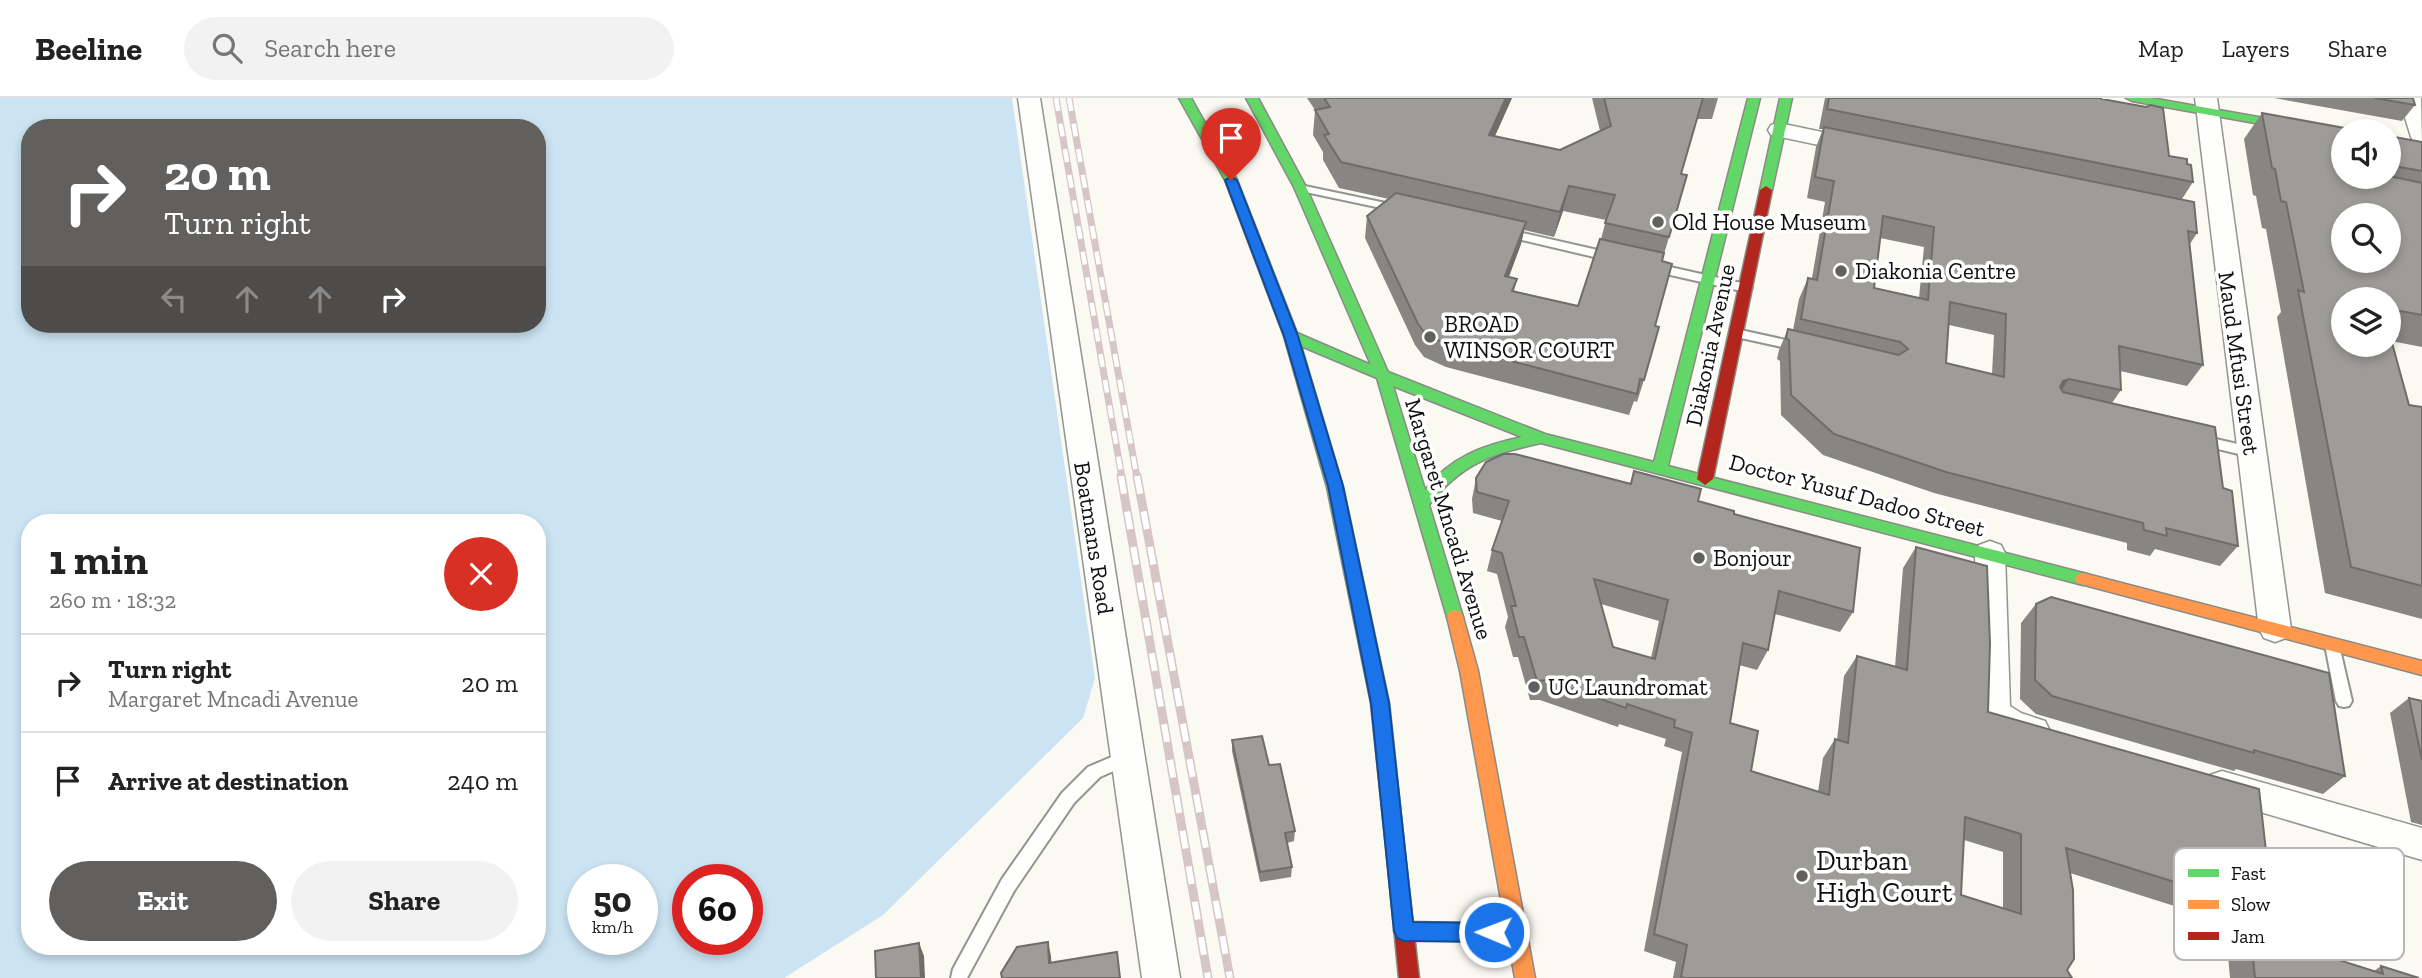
<!DOCTYPE html>
<meta charset="utf-8">
<style>
:root{--surface:#fff;--page:#f2f2f2;--text:#222;--muted:#767676;--line:#e0e0e0;--accent:#61605e}
body{margin:0;font-family:"Zilla Slab",serif;background:var(--page);color:var(--text);height:100vh;display:flex;flex-direction:column;font-size:26px;white-space:nowrap}
*{box-sizing:border-box;margin:0}
p{font-size:23px;color:var(--muted)}
.icon{flex:none;width:38px;height:38px;fill:none;stroke:currentColor;stroke-width:2;stroke-linecap:round;stroke-linejoin:round}
.map{position:relative;flex:1;overflow:hidden}
.sheet{position:absolute;left:21px;top:416px;width:525px;height:441px;display:flex;flex-direction:column;background:var(--surface);border-radius:28px;box-shadow:0 4px 10px #0003}
.sheet>*{flex:none}
.top-card{position:absolute;left:21px;top:21px;width:525px;height:214px;border-radius:28px;box-shadow:0 4px 10px #0003;background:#61605e;color:#fff;overflow:hidden}
.fabs{position:absolute;left:2331px;top:21px;display:grid;gap:14px}
.fabs a{display:grid;place-items:center;width:70px;height:70px;border-radius:50%;background:var(--surface);box-shadow:0 4px 10px #0003;font-size:35px}
.speed{position:absolute;left:567px;top:766px;display:flex;gap:14px;font-size:35px;font-weight:700;text-align:center}
.speed>*{display:grid;place-content:center;width:91px;height:91px;border-radius:50%;background:var(--surface);box-shadow:0 4px 10px #0003;line-height:1}
.speed small{font-size:18px;font-weight:400}
.speed .limit{border:10px solid #d22;background:#fff;color:#111}
.pin{position:absolute;display:grid;place-items:center;width:60px;height:60px;color:#fff;margin:-72px -30px;border-radius:50% 50% 50% 0;rotate:-45deg;box-shadow:0 0 7px #0007}
.pin .icon{rotate:45deg}
.me{position:absolute;width:77px;margin:-38px;rotate:271deg;stroke-linejoin:round;filter:drop-shadow(0 0 5px #0008)}
.turn{display:flex;align-items:center;gap:24px;height:147px;padding:0 28px;font-size:32px}
.turn .icon{width:91px;height:91px;stroke-width:2.5}
.turn b{display:block;font-size:49px;line-height:60px}
.lanes{display:flex;align-items:center;height:66px;padding:0 28px;background:#0003;justify-content:center;gap:35px;direction:ltr}
.lanes .off{opacity:.35}
.round{display:grid;place-items:center;flex:none;width:74px;height:74px;border-radius:37px;background:var(--page)}
.overview{display:flex;align-items:center;justify-content:space-between;height:119px;padding:0 28px}
h1{font-size:42px;font-weight:700;line-height:52px}
.action{display:flex;gap:14px;margin-top:auto;padding:14px 28px}
.action a{flex:1;height:80px;border-radius:42px;background:var(--accent);color:#fff;font-size:28px;font-weight:700;line-height:80px;text-align:center}
.action a+a{background:var(--page);color:var(--text)}
ul{padding:0;list-style:none}
li{display:flex;align-items:center;gap:21px;height:98px;padding:0 28px;border-top:2px solid var(--line)}
li div{flex:1}
li b{display:block;font-size:26px}
li em{font-style:normal}
header{display:flex;align-items:center;gap:42px;box-sizing:border-box;height:98px;padding:0 35px;background:var(--surface);border-bottom:2px solid var(--line)}
header strong{font-size:33px}
nav{display:flex;gap:38px;margin-inline-start:auto;font-size:24px}
.search{width:490px;height:63px;background:var(--page);display:flex;align-items:center;gap:18px;box-sizing:border-box;padding:0 24px;border-radius:38px;color:var(--muted);font-size:26px}
.map>svg:first-child{display:block}
</style>
<header>
<strong>Beeline</strong>
<div class="search"><svg class="icon" aria-label="search" viewBox="0 0 24 24"><circle cx="10" cy="10" r="6"/><path d="M15 15l6 6"/></svg>Search here</div>
<nav><a>Map</a><a>Layers</a><a>Share</a></nav>
</header>
<div class="map">
<svg width="2422" height="880" viewBox="0 0 2422 880">
<rect width="100%" height="100%" fill="#faf9f2"/>
<!-- water -->
<path fill="#cbe3f2" fill-rule="evenodd" d="M0 0H1012L1095 580 1083 620 883 817 784 880H0ZM30 30H537V226H30ZM30 425H537V849H30ZM583 782H642V842H583ZM688 782H747V842H688Z"/>
<g fill="none" stroke-linecap="round" stroke-linejoin="round">
<!-- lane casing -->
<g stroke="#949491" stroke-width="4">
<path id="lane" d="M1300 87 1400 108 1406 111 1400 114 1296 92 1295 90Z
M1505 131 1611 155 1617 159 1611 163 1501 137 1499 135Z
M1652 165 1746 186 1752 190 1746 194 1648 172V166Z
M1736 231 1800 245 1806 249 1800 253 1732 238 1730 235 1732 232Z
M2198 337 2251 349 2258 354 2251 359 2193 345 2191 342 2193 339Z
M2332 541 2337 543 2339 547 2352 603 2349 608 2344 609 2339 608 2336 603 2325 547 2327 543Z
M1128 652 1134 654 1136 659 1134 664 1100 679 1074 705 1014 793 967 880H951L953 871 1002 781 1062 695 1088 669Z"/>
</g>
<!-- street casing -->
<g stroke="#949491" stroke-width="3">
<path id="street" d="M1018 0H1040L1180 880H1142Z
M2195 0H2217L2291 531 2286 540 2275 544 2264 540 2259 531Z
M2399 0H2421L2422 46 2414 44 2411 39Z
M1779 25 1865 43 1868 48 1865 53 1857 55 1771 37 1768 32 1771 27Z
M1990 443 2001 447 2005 455 2010 608 2021 615 2045 623 2050 633 2045 643 2033 647 1998 636 1985 625 1978 609 1975 455 1979 447Z
M2222 673 2422 730V762L2210 699 2205 688 2210 677Z"/>
</g>
<!-- fast casing -->
<g stroke="#8b8a87" stroke-width="3">
<path id="fast" d="M1179 0H1191L1237 82 1297 235 1371 267 1294 89 1246 0H1258L1306 89 1388 274 1545 336 1654 364 1748 0H1760L1668 368 2083 475 2089 477 2091 481 2089 485 2083 487 1541 345C1491 356 1462 365 1429 407L1463 519 1461 524H1449L1447 519 1377 280 1301 248 1343 389 1389 605 1405 757 1403 763 1396 766 1389 763 1387 757 1371 605 1327 389 1284 238 1225 82ZM1393 288 1522 339C1484 347 1450 359 1425 392Z
M1780 0H1792L1772 92 1766 96 1760 92Z
M2126 0H2151L2343 34V41L2132 3Z
M1404 824 1517 826 1524 828 1527 835 1524 842 1517 844 1404 842 1397 840 1394 833 1397 826Z"/>
</g>
<!-- slow casing -->
<g stroke="#8b8a87" stroke-width="3">
<path id="slow" d="M2083 475 2422 563V577L2077 485 2075 481 2077 477Z
M1455 512 1461 514 1463 519 1478 573 1535 880H1515L1460 573 1447 519 1449 514Z"/>
</g>
<!-- jam casing -->
<g stroke="#8b8a87" stroke-width="3">
<path id="jam" d="M1766 88 1772 92 1713 381 1705 387 1697 381 1760 92Z
M1396 748 1403 751 1405 757 1419 880H1399L1387 757 1389 751Z"/>
</g>
<!-- lane -->
<use href="#lane" fill="#fefefd" fill-rule="evenodd"/>
<!-- street -->
<use href="#street" fill="#fefefd" fill-rule="evenodd"/>
<!-- fast -->
<use href="#fast" fill="#63d668" fill-rule="evenodd"/>
<!-- slow -->
<use href="#slow" fill="#ff974d" fill-rule="evenodd"/>
<!-- jam -->
<use href="#jam" fill="#b3261e" fill-rule="evenodd"/>
<!-- rail-far1 casing -->
<g stroke="#d6c6c5" stroke-width="7">
<path id="rail-far1" d="M1056 0 1122 380
M1069 0 1137 380"/>
</g>
<!-- rail casing -->
<g stroke="#d6c6c5" stroke-width="9">
<path id="rail" d="M1121 378 1208 880
M1137 378 1230 880"/>
</g>
<!-- rail-far1 -->
<use href="#rail-far1" stroke="#fff" stroke-width="4.5" stroke-dasharray="13" stroke-linecap="butt"/>
<!-- rail -->
<use href="#rail" stroke="#fff" stroke-width="6" stroke-dasharray="18" stroke-linecap="butt"/>
</g>
<!-- wall -->
<path fill="#888683" fill-rule="evenodd" d="M1307 0H1512L1495 38 1560 52 1600 33 1592 0H1718L1712 21H1697L1681 76 1669 139 1662 163 1655 228 1644 282 1637 304 1634 303 1629 317 1446 269 1424 259 1415 247 1365 140 1367 118 1389 101 1339 90 1323 62V54L1313 37 1315 12ZM1563 113 1606 122 1601 141 1578 208 1514 193 1517 181 1509 179 1521 146 1524 132 1554 139Z
M1825 0H2100L2169 58 2187 66 2193 84 2182 101 2197 135 2190 146 2203 267 2187 288 2120 273 2121 292 2112 305 2223 390 2238 448 2220 468 2155 451 2150 458 2127 452V445L1934 395 1823 357 1781 317 1780 263 1777 261 1779 252 1788 231 1793 232 1799 201 1808 180H1812L1825 104 1807 100 1816 49 1823 31H1819ZM1880 140 1924 149 1919 200 1874 190ZM1949 227 1994 237 1992 276 1946 265Z
M2274 0H2413L2415 7 2402 23Z
M2262 15 2343 79H2389V38L2422 44V249L2391 243 2409 307 2422 309V521L2325 495 2277 219 2281 214 2266 131 2262 130 2256 98 2253 97 2244 41ZM2389 201V247H2343Z
M1634 373 1698 403 1734 416 1853 514 1840 534 1775 516 1768 552 1757 572 1739 567 1730 625 1751 673 1818 694 1823 660 1835 641 1837 642 1844 578 1857 558 1895 569 1903 470 1916 449 1988 614 2259 691 2276 842 2374 873 2381 868 2419 880H2230L2225 824 2070 775 2067 872 2072 880H1673L1676 864 1644 853 1682 654 1664 648 1666 641 1619 626 1618 629 1540 602H1530L1518 559H1513L1505 529 1508 519 1497 476 1487 473 1492 452 1502 423 1473 415 1472 401 1476 380 1630 386ZM1601 506 1659 523 1651 560 1613 549ZM1964 742 2003 754V810L1961 797Z
M2036 506 2345 678 2323 696 2236 671 2234 673 2036 616 2020 601 2021 525Z
M2409 600 2422 603V727L2411 724 2390 615Z
M1232 642 1269 667 1295 733 1294 743 1287 745 1292 769 1291 779 1260 784 1232 653Z"/>
<!-- shaded-wall -->
<path fill="#6f6d6a" d="M1506 0H1512L1484 62 1489 37Z
M1569 88 1563 113 1554 139 1560 114Z
M1526 124 1521 146 1501 199 1505 178Z
M2069 281 2056 301 2063 283Z
M1048 844 1051 858 1052 878 1049 865Z
M919 845 924 858 925 880H921Z"/>
<!-- building -->
<path fill="#9e9c98" stroke="#6f6d6a" stroke-width="2" fill-rule="evenodd" d="M1324 0H1506L1489 37 1560 52 1611 28 1604 0H1703L1681 76 1687 77 1669 139 1605 125 1615 97 1569 88 1560 114 1341 64 1324 37 1329 36 1315 12 1330 9Z
M1829 0H2100L2102 1 2146 9 2151 7 2163 10 2169 58 2187 61V66L2191 67 2193 84 1827 11Z
M2374 0H2413L2415 7Z
M2262 15 2361 33H2343V79L2389 78 2422 85V217L2389 211V201H2343V247H2389V234L2409 307 2422 309V488L2351 469 2298 192 2304 194 2286 104 2281 103 2275 71 2272 70ZM2343 117H2389V163H2343Z
M1824 29 2194 104 2197 135 2188 133 2203 267 2119 248 2121 292 2069 281 2063 283 2060 289 2063 294 2215 329 2223 390 2232 393 2238 448 2166 430 2167 438 2144 432 2143 425 1946 374 1834 336 1791 297 1789 242 1786 240 1788 231 1899 257 1908 251 1900 244 1801 221 1808 180 1817 182 1834 83 1815 79ZM1883 118 1934 129 1928 202 1874 190ZM1950 204 2006 216 2004 279 1946 265Z
M2389 38 2422 44V73L2394 68 2389 57Z
M1396 95 1526 124 1505 178 1517 181 1512 193 1578 208 1600 141 1664 155 1662 163 1672 166 1655 228 1659 229 1644 282 1640 281 1637 296 1450 247 1427 238 1418 226 1367 118Z
M1503 356H1515L1631 386 1634 373 1701 391 1698 403 1734 413V416L1860 450 1853 514 1779 493 1768 552 1743 545 1730 625 1758 633 1751 673 1829 697 1835 641 1848 645 1857 558 1907 572 1916 449 1987 468 1990 546 1988 614 2259 691 2276 842 2383 876 2381 868 2419 880H2255L2248 807 2066 750 2073 792 2074 861 2067 872 2072 880H1685L1681 879 1687 847 1654 836 1692 635 1674 629 1675 622 1627 606 1626 610 1547 582 1537 583 1524 539H1519L1511 508H1516L1502 455 1492 452 1509 403 1477 394 1476 380 1486 364ZM1594 481 1668 502 1655 561 1613 549ZM1965 719 2021 736V816L1961 797Z
M2051 499 2329 575 2345 678 2254 652V655L2052 598 2035 582 2036 506Z
M2409 600 2422 603V662Z
M1262 638 1269 667 1280 666 1295 733 1285 735 1292 769 1260 774 1232 642Z
M1048 844 1049 865 1117 854 1120 880H1002L1001 875 1017 849Z
M919 845 921 880H876L875 853Z"/>
<!-- route -->
<path fill="#1a73e8" stroke="#114b97" stroke-width="2" d="M1231 79 1237 82 1298 238 1343 388 1389 605 1413 824 1494 825 1501 828 1504 834 1501 841 1494 844 1404 843 1397 840 1394 833 1371 605 1328 388 1284 238 1225 82Z"/>
<!-- markers -->
<g fill="#61605e" stroke="#fff" stroke-width="2.5">
<circle cx="1658" cy="124" r="7"/>
<circle cx="1841" cy="173" r="7"/>
<circle cx="1430" cy="239" r="7"/>
<circle cx="1699" cy="460" r="7"/>
<circle cx="1534" cy="589" r="7"/>
<circle cx="1802" cy="778" r="7"/>
</g>
<g text-anchor="middle" stroke-width="7" stroke-linejoin="round" paint-order="stroke">
<!-- poi labels -->
<g font-size="23" fill="#0e0e0e" stroke="#fff" text-anchor="start">
<text x="1672" y="132">Old House Museum</text>
<text x="1855" y="181">Diakonia Centre</text>
<text x="1444" y="234">BROAD<tspan x="1444" dy="26">WINSOR COURT</tspan></text>
<text x="1713" y="468">Bonjour</text>
<text x="1548" y="597">UC Laundromat</text>
</g>
<!-- street labels -->
<g font-size="23" fill="#0e0e0e" stroke="#fff">
<text transform="translate(1710 247) rotate(-78)" y="8">Diakonia Avenue</text>
<text transform="translate(2239 265) rotate(82)" y="8">Maud Mfusi Street</text>
<text transform="translate(1857 397) rotate(15)" y="8">Doctor Yusuf Dadoo Street</text>
<text transform="translate(1449 421) rotate(73)" y="8">Margaret Mncadi Avenue</text>
<text transform="translate(1094 440) rotate(81)" y="8">Boatmans Road</text>
</g>
<!-- near-poi labels -->
<g font-size="28" fill="#0e0e0e" stroke="#fff" text-anchor="start">
<text x="1816" y="772">Durban<tspan x="1816" dy="32">High Court</tspan></text>
</g>
</g>
<!-- legend -->
<rect x="2174" y="750" width="230" height="112" rx="10" fill="#fff" stroke="#b7b7b7" stroke-width="2"/>
<rect x="2188" y="771" width="31" height="8" fill="#63d668"/>
<rect x="2188" y="802" width="31" height="9" fill="#ff974d"/>
<rect x="2188" y="834" width="31" height="8" fill="#b3261e"/>
<g font-size="19" fill="#0e0e0e">
<text x="2231" y="782">Fast</text>
<text x="2231" y="813">Slow</text>
<text x="2231" y="845">Jam</text>
</g>
</svg>
<div class="fabs">
<a><svg class="icon" aria-label="sound" viewBox="0 0 24 24"><path d="M4 9h4l5-4v14l-5-4H4zM17 9q2 3 0 6"/></svg></a>
<a><svg class="icon" aria-label="search" viewBox="0 0 24 24"><circle cx="10" cy="10" r="6"/><path d="M15 15l6 6"/></svg></a>
<a><svg class="icon" aria-label="layers" viewBox="0 0 24 24"><path d="M12 4l9 5-9 5-9-5zM3 14l9 5 9-5"/></svg></a>
</div>
<div class="speed"><div>50<small>km/h</small></div><div class="limit">60</div></div>
<div class="pin" style="left:1231px;top:82px;background:#d93025"><svg class="icon" aria-label="arrive" viewBox="0 0 24 24"><path d="M6 21V4h12l-3 4 3 4H6"/></svg></div>
<svg class="me" style="left:1494px;top:834px" viewBox="-20 -20 40 40"><circle r="17" fill="#1a73e8" stroke="#fff" stroke-width="3"/><path d="M0-11L8 9 0 5-8 9z" fill="#fff"/></svg>
<div class="top-card">
<div class="turn"><svg class="icon" aria-label="right" viewBox="0 0 24 24"><path d="M7 20v-9h11M14 6l5 5-5 5"/></svg><div><b>20 m</b>Turn right</div></div>
<div class="lanes"><svg class="icon off" aria-label="left" viewBox="0 0 24 24"><path d="M17 20v-9H6M10 6l-5 5 5 5"/></svg><svg class="icon off" aria-label="ahead" viewBox="0 0 24 24"><path d="M12 20V5M6 11l6-6 6 6"/></svg><svg class="icon off" aria-label="ahead" viewBox="0 0 24 24"><path d="M12 20V5M6 11l6-6 6 6"/></svg><svg class="icon" aria-label="right" viewBox="0 0 24 24"><path d="M7 20v-9h11M14 6l5 5-5 5"/></svg></div>
</div>
<section class="sheet">
<div class="overview"><div><h1>1 min</h1><p>260 m · 18:32</p></div><a class="round" style="background:#d93025;color:#fff"><svg class="icon" aria-label="close" viewBox="0 0 24 24"><path d="M6 6l12 12M18 6L6 18"/></svg></a></div>
<ul>
<li><svg class="icon" aria-label="right" viewBox="0 0 24 24"><path d="M7 20v-9h11M14 6l5 5-5 5"/></svg><div><b>Turn right</b><p>Margaret Mncadi Avenue</p></div><em>20 m</em></li>
<li><svg class="icon" aria-label="arrive" viewBox="0 0 24 24"><path d="M6 21V4h12l-3 4 3 4H6"/></svg><div><b>Arrive at destination</b></div><em>240 m</em></li>
</ul>
<div class="action"><a>Exit</a><a>Share</a></div>
</section>
</div>
